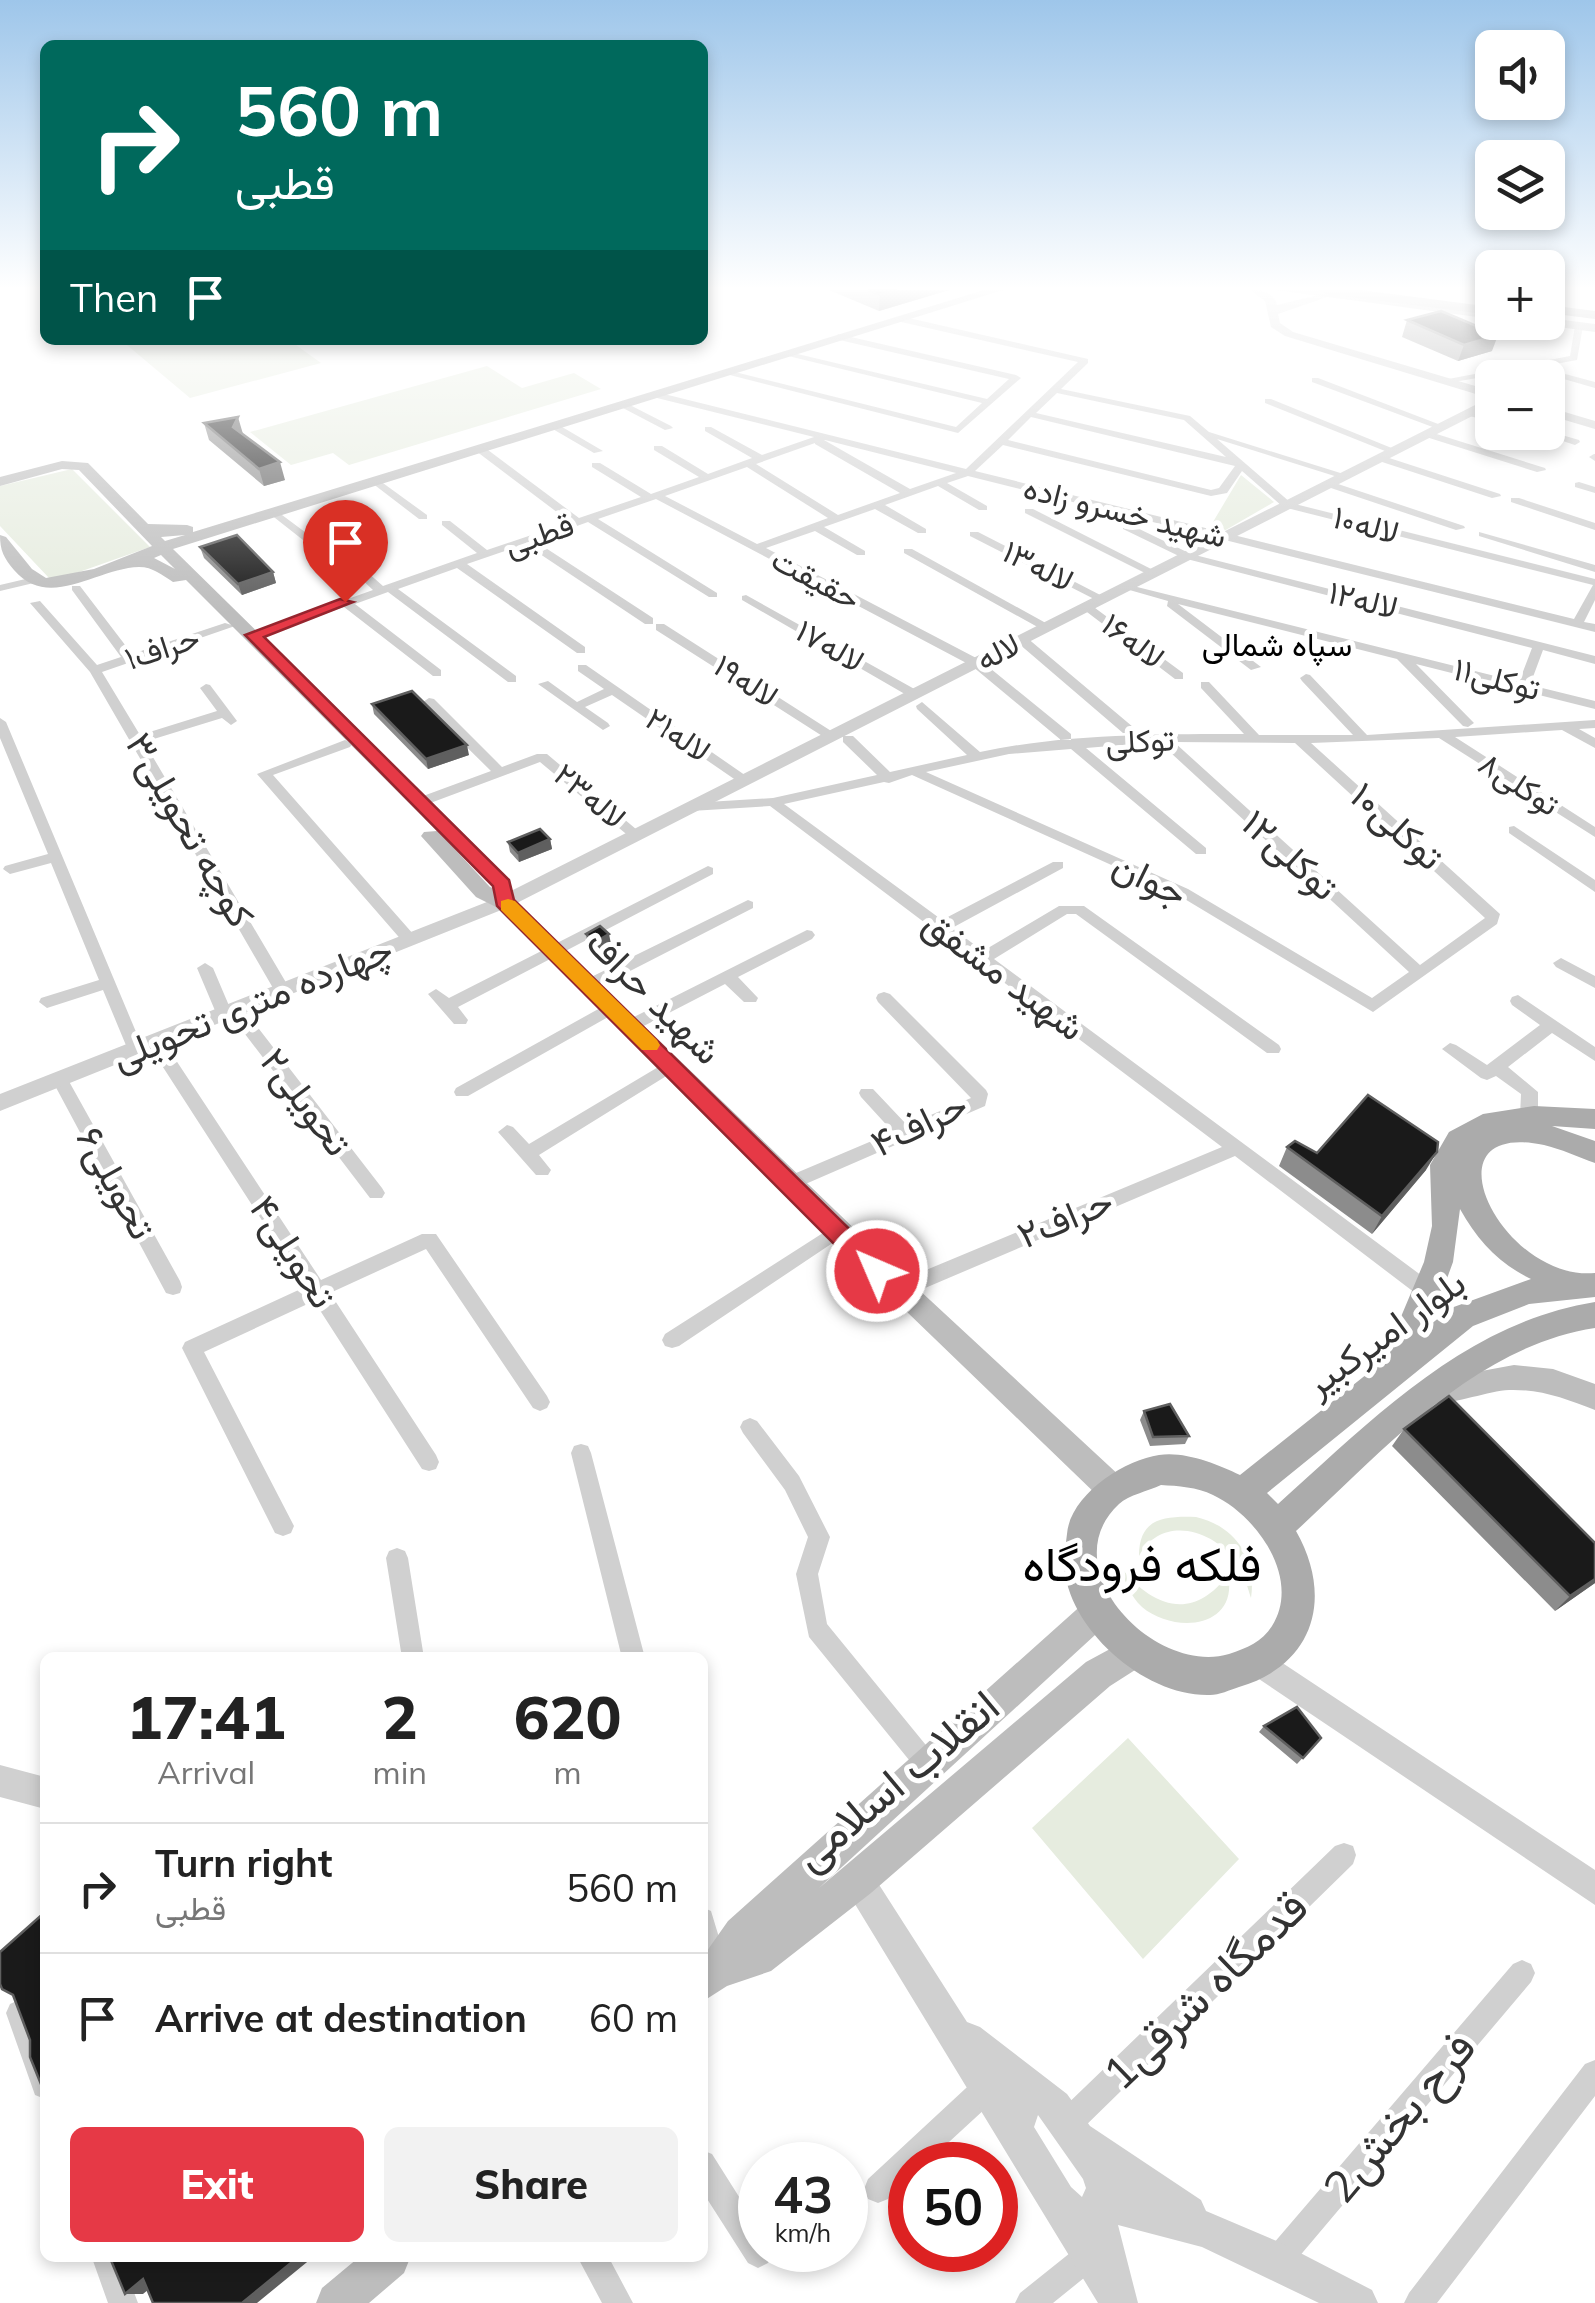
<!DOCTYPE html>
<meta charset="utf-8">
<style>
:root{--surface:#fff;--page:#f2f2f2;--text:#222;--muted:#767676;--line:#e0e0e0;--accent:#e63946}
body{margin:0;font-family:Mulish,Vazirmatn,sans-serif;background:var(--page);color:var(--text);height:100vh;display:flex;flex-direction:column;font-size:38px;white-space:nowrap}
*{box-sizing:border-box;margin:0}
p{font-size:32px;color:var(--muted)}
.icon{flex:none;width:55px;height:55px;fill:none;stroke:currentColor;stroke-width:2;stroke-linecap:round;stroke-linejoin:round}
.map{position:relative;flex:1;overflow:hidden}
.drawer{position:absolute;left:40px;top:1652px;width:668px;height:610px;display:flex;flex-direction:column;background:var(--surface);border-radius:15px;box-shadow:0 5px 15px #0003}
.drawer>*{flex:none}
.banner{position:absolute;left:40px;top:40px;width:668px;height:305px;border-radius:15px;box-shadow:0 5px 15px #0003;background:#00695c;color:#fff;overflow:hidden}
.tools{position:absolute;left:1475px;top:30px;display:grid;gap:20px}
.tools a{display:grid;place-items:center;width:90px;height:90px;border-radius:15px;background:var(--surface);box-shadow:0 5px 15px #0003;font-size:50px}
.speed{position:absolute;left:738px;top:2142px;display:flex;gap:20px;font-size:50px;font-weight:700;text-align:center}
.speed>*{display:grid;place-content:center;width:130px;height:130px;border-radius:50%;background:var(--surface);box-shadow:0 5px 15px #0003;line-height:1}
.speed small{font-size:25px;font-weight:400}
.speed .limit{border:15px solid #d22;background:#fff;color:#111}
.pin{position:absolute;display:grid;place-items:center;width:85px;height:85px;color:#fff;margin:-102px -42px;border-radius:50% 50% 50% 0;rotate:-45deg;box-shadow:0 0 10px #0007}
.pin .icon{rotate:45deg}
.me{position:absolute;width:110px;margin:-55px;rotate:315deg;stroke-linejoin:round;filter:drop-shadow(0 0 8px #0008)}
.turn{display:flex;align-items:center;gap:35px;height:210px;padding:0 30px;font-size:45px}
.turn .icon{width:130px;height:130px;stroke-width:2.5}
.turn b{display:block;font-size:70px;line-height:85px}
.then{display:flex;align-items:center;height:95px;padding:0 30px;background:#0003;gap:20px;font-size:38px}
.eta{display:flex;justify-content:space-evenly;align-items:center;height:170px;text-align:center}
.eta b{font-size:60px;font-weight:800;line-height:70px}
.button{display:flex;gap:20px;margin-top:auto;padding:20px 30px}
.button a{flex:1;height:115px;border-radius:15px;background:var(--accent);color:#fff;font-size:40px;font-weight:800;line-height:115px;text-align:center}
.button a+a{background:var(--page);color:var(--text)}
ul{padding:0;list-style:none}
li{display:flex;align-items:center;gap:30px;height:130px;padding:0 30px;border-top:2px solid var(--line)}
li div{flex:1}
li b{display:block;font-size:38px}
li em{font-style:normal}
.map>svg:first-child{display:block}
</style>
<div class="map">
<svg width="1595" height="2303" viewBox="0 0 1595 2303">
<rect width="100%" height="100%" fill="#fff"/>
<!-- green -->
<path fill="#e6ecdf" d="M121 340H289L321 363 190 398Z
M487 366 522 388 574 373 601 389 349 465 333 453 291 465 250 432Z
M72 469 150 547 65 577 49 578 0 526V486Z
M1241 475 1274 502 1224 531 1210 527Z
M1196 1517C1235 1526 1257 1558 1251 1598 1247 1586 1244 1572 1236 1562 1212 1528 1161 1515 1139 1556 1139 1518 1164 1516 1196 1517Z
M1120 1566C1152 1608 1194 1622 1228 1574 1239 1629 1174 1634 1142 1607 1130 1596 1125 1581 1120 1566Z
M1128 1738 1239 1859 1143 1959 1032 1828Z"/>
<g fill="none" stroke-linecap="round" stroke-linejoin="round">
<!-- minor -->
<path fill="#d0d0d0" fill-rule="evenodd" d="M900 316 1088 359V363L1061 389 1190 416 1209 432 1350 476 1341 478 1217 439 1291 503 1595 579V600L1584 622 1595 624V632L968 476 947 483 987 506V510H979L938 486 885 505 926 529V533H918L875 509 824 527 865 551V555H857L815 531 766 548 980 660 1071 734V740H1061L972 666 656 499 598 519 717 593V597H709L588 522 535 541 653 618V624H645L525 544 467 564 585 647V653H577L457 568 398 589 516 676V682H508L388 592 355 604 441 670V676H433L344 607 257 638 247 635 373 590 342 561V557H350L383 586 477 553 442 525V521H450L487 550 570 522 476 451V447H484L579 518 641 497 592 467V463H600L651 494 699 477 654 450V446H662L708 474 752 458 705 431V427H711L762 455 814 437 653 397V393L656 392 966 469 1078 362 897 321ZM1057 393 1184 420 1226 457 1036 413ZM1031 417 1235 466 1219 488 1211 490 1008 440ZM824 440H825L956 473 910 489ZM815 443V444L900 493 838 515 756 464ZM1003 445 1211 496 1227 493 1242 471 1283 507 1593 585 1574 619 975 471ZM747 467 828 518 757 544 665 496Z
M1579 323 1583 326 1577 360 1539 367 1595 382V388L1529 369 1448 383 1443 380 1570 356 1575 326Z
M838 334 1016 375 1021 378 958 433 722 373 727 370 956 427 982 403 780 354 785 351 987 399 1009 379 835 339Z
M1312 378H1318L1446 427 1438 429 1312 382Z
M1265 399H1271L1399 451 1390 453 1265 403Z
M624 402 671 426 673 428 665 430 621 407V403Z
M1469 410 1492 416V422L1466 415 1464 413Z
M551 424H557L603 451 594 453 551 428Z
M1427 431 1545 468 1546 470 1537 472 1423 436 1422 434Z
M1548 431 1579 440 1580 442 1575 445 1535 432Z
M1594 454H1595V461L1589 457Z
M1380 455 1500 494 1501 496 1492 498 1376 460V456Z
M376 478 427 515V519H419L372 483V479Z
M1329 481 1464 526 1465 528 1456 530 1325 486 1324 484Z
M1579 482 1595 487V493L1575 487V483Z
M1511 498H1519L1595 523V530L1511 502Z
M274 509 325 547V551H317L270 514 269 512Z
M1025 509H1033L1159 573 1149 575 1025 513Z
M1123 525H1131L1191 554 1595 656V664L1543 650 1530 685 1595 701V709L1416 664 1474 723 1468 727 1463 726 1397 659 1178 604 1261 667 1251 670 1167 606 1168 601 1119 587 1125 584 1519 682 1532 648 1183 558 1123 529Z
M970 532H978L1108 599 1098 601 970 536Z
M1479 532 1595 565V572L1479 536Z
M904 549H912L1053 627 1043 630 904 553Z
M34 577 40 580 38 582 0 591V585Z
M72 586H80L132 654 225 623 235 626 102 672 140 735 217 711 200 688 206 684 210 685 237 721 231 725 222 718 144 742 291 991 289 995H277L90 672 30 603 40 601 97 665 121 657 72 590Z
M746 595 918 691 920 694 910 697 742 600V596Z
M1083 605H1091L1183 673V679H1175L1083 609Z
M656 624H664L839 736 832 740 827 739 656 630Z
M1018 637H1026L1133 727V733H1123L1018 643Z
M578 665H586L752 780 745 784 740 783 612 695 585 707 608 723 610 726 603 730 538 684 548 681 577 702 604 689 578 671Z
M1306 674 1310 675 1367 735 1595 720V728L1579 729 1595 738V748L1562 730 1455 737 1595 827V837L1439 738 1311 743 1500 914 1497 924 1373 1012 1178 895 912 775 889 783 884 782 784 804 942 920 1053 862H1063V868L952 928 983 951 1059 906H1084L1279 1045 1281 1049 1279 1053H1267L1076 914H1067L994 959 1437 1287 1439 1293 1437 1299 1430 1301 1423 1299 1235 1156 904 1297 897 1299 890 1297 888 1291 890 1285 1222 1147 770 806 691 811 684 807 691 803 773 798 877 775 843 742V736H853L890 772 967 755 917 709 916 706 922 702 980 752C1064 734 1158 734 1244 734L1201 688V682H1209L1259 735H1353L1302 681 1300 678ZM1159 742 1409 972 1372 998 1188 889 926 772 1009 754 1071 749 1196 854H1206V848L1086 748ZM1174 742 1295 743 1485 918 1420 965Z
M429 698 434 699 502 767 537 754H547L643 835 636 839 631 838 540 762 425 805H415V799L491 771 424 705 423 702Z
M0 718 6 722 144 1051 142 1055H130L103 990 47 1008 39 1002 41 998 99 980 51 863 10 874 3 869 5 866 48 854 0 738Z
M345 740 352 744 350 747 273 775 414 935 417 939 414 943H404L257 774Z
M1514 826 1595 880V892L1509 833V827Z
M708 866 713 868V874L458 1007 468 1020 466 1024H454L428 994 436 989 449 998Z
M748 900 753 902V908L595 989H583L581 985 583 981Z
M807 930 812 931 815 935 812 939 738 977 758 998 756 1002H744L725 984 636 1030 630 1032 622 1026 624 1022Z
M1561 958 1595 976V988L1556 967 1553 963Z
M205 963 213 968 230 1008 242 1007 382 1188 385 1193 382 1198H370L232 1017 225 1022 219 1020 197 968Z
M884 992 890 994 986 1090 988 1094 985 1106 794 1189H782L779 1184 782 1179 893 1132 861 1097 859 1093 861 1089H873L907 1125 971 1098 878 1002 876 998 878 994Z
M1518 995 1595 1047V1061L1552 1033 1508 1067 1538 1092V1116L1529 1122 1520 1116 1521 1094 1496 1076 1487 1080 1481 1078 1442 1049 1450 1043 1456 1045 1487 1065 1540 1025 1512 1005 1510 1001 1512 997Z
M611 1002 619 1008 617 1012 468 1096H456L454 1092 456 1088Z
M156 1037 162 1039 321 1280 422 1234H436L547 1396 550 1402 547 1408 540 1411 533 1408 426 1249 330 1293 436 1455 439 1462 436 1469 429 1471 422 1469 314 1301 204 1352 294 1526 291 1533 283 1536 275 1533 182 1348 185 1342 305 1287 150 1047 148 1043 150 1039Z
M670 1060 676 1062 678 1066 676 1070 539 1155 551 1170 548 1175H536L498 1132 507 1125 513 1127 529 1144Z
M60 1074 66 1076 180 1281 182 1287 180 1293 173 1295 166 1293 52 1080Z
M837 1224 843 1226 846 1231 843 1236 679 1346 672 1348 665 1346 662 1340 665 1334Z
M750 1418 757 1421 799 1476 830 1537 818 1574 827 1624 934 1755 938 1763 934 1771 926 1775 918 1771 809 1637 796 1574 808 1537 785 1490 743 1433 740 1427 743 1421Z
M581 1444 588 1446 591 1453 645 1658H622L571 1453 574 1446Z
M397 1548 405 1551 408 1558 424 1658H402L386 1558 389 1551Z
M1344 1843 1353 1846 1356 1855 1353 1864 1077 2134 1067 2138 1057 2134 1053 2124 1057 2114 1335 1846Z
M702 1907 711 1911 728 1967 724 1976 715 1980 706 1976 702 1968Z
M1522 1960 1531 1964 1535 1973 1531 1982 1287 2271 1277 2276 1267 2271 1262 2261 1267 2251 1513 1964Z
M19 2000 28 2004 45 2048V2099L35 2095 6 2013 10 2004Z
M1595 2060V2096L1437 2303H1404L1409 2293 1585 2064Z
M989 2072 999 2076 1003 2086 999 2096 924 2165H910V2179L888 2199 878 2203 868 2199 864 2189 868 2179 979 2076Z
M702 2150 712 2154 760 2230V2250H771L773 2253 768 2263 758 2268 748 2263 702 2191Z
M1090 2240 1100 2245 1105 2255 1100 2265 1053 2303H1015L1020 2293 1080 2245Z
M92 2258H121L138 2303H108Z
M578 2258H609L633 2303H602Z"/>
<!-- tertiary -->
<path fill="#d0d0d0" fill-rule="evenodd" d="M1250 290C1261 290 1274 292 1277 305L1327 293V297L1278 314 1280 323 1293 332 1492 391V406L511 906 0 1111V1094L497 898 1489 398 1285 336 1271 327 1265 301Z
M1548 407 1595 421V429L1548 415Z
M1260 1648 1595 1870V1905L1250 1673 1245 1663 1250 1653Z
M0 1765 45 1777V1809L0 1797Z
M858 1864 869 1869 967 2022 980 2027 1067 2094 1090 2126 1201 2200 1206 2211 1279 2242 1372 2290 1378 2303H1319L1202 2247 1118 2225 1138 2303H1098L847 1891 842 1880 847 1869ZM1038 2115 1083 2179 1086 2188 1082 2197 1071 2187 1034 2127Z"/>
<!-- secondary -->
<path fill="#bdbdbd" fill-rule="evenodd" d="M984 290H1003L173 549 510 880 514 900 587 971 890 1263 1122 1478 1126 1488 1122 1498 1111 1502 1100 1498 796 1205 496 907 476 897 421 836 424 832 437 831 186 580 173 582C162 575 153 567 139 567 97 568 49 611 14 570 4 558 0 551 0 535L6 537 32 569 46 578 94 569 152 546 79 470 62 469 0 486V477L62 461 88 463 148 524 187 525 193 527V532ZM185 535 165 541 161 537ZM161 555 175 569 154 558ZM450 844 493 887V888L490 887Z
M1276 290H1314L1492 311V319Z
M1548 318 1595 324V332L1544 325Z
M1514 1365 1553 1369 1595 1384V1410C1566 1399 1541 1389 1509 1390 1485 1391 1443 1409 1423 1402L1419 1393 1423 1384 1433 1380Z
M1096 1597 1107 1602 1112 1613 1107 1624 819 1888 1086 1662 1134 1636 1146 1641 1150 1652 1146 1663 1110 1686 871 1893 771 1971 727 1986 702 2002V1958L728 1921 1085 1602Z
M358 2258H410L404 2273 369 2303H316L322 2288Z"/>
<!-- primary -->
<path fill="#ababab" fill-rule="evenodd" d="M1534 1106 1595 1109V1129L1552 1126 1595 1141V1163C1578 1157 1561 1149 1544 1145 1421 1119 1502 1282 1595 1273V1297L1529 1304 1473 1326 1267 1493 1278 1504C1372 1420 1465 1323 1595 1302V1328C1473 1347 1383 1451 1296 1531 1334 1598 1314 1665 1239 1687 1230 1690 1219 1695 1210 1695 1145 1697 1067 1629 1064 1564 1064 1554 1066 1543 1067 1534 1070 1495 1124 1460 1159 1455 1185 1451 1217 1464 1240 1475L1382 1362 1424 1262 1432 1226 1430 1165 1449 1132 1483 1114ZM1460 1209C1478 1241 1498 1263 1531 1279L1451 1308 1430 1325 1453 1262ZM1161 1485C1178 1486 1197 1487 1213 1495 1256 1515 1302 1578 1272 1626 1262 1642 1247 1648 1229 1654 1154 1676 1051 1567 1119 1504 1129 1495 1148 1491 1161 1485Z"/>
<!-- trunk -->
<path fill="#a2a2a2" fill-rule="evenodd" d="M1318 290H1361L1492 307V315L1325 294Z
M1548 305 1595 311V319L1548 313Z"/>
</g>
<!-- wall -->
<path fill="#8c8c8c" d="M829 290H949L879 311Z
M1407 320 1492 351 1458 361 1402 337Z
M204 423 243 434 285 480 264 486 209 440Z
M200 547 273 572 276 583 242 595 204 558Z
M372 704 469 755 428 769 374 714Z
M550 839 552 849 519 862 510 852 508 842Z
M586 934 611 944 596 952 587 944Z
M1287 1147 1317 1153 1426 1170 1372 1234 1279 1166Z
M1144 1411 1189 1436 1185 1444 1150 1446 1140 1420Z
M1404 1429 1595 1583 1555 1611 1392 1446Z
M1264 1726 1321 1738 1297 1764 1259 1732Z"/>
<!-- shaded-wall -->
<path fill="#5f5f5f" d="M897 290H949L879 311 880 295Z
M1498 335 1492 351 1458 361 1464 345Z
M238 417 243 434 233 427Z
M280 462 285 480 264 486 259 469Z
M273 572 276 583 242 595 238 584Z
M467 745 469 755 428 769 426 759Z
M550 839 552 849 519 862 518 853Z
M609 934 611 944 596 952 595 942Z
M1437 1152 1426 1170 1372 1234 1382 1216Z
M1595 1579V1583L1555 1611 1570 1596Z
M297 2258H312L257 2303H242Z
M143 2279 160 2280 143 2294H125Z"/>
<!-- building -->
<path fill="#1a1a1a" stroke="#5f5f5f" stroke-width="2.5" d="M868 290H897L880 295Z
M1441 311 1498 335 1464 345 1407 320Z
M238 417 233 427 280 462 259 469 204 423Z
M237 535 273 572 238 584 200 547Z
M412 691 467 745 426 759 372 704Z
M540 829 550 839 518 853 508 842Z
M600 926 609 934 595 942 586 934Z
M1368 1095 1438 1142 1437 1152 1382 1216 1287 1147 1295 1141 1317 1153Z
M1449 1396 1595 1543V1579L1570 1596 1404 1429Z
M1170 1404 1189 1436 1153 1437 1144 1411Z
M1297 1707 1321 1738 1303 1758 1264 1726Z
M45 1912V2094L30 2057V2040L13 1995 2 1989 0 1984V1952Z
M110 2258H297L242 2303H153L143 2279 125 2294Z"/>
<!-- sky -->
<linearGradient id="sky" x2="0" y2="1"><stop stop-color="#9ec6ea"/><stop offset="0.47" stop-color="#fff"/><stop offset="1" stop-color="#fff" stop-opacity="0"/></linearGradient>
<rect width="1595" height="613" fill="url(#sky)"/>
<!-- route -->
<path fill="#e63946" stroke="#96252e" stroke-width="2.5" d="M340 599 353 602 264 637 509 880 514 900 885 1264 889 1271 885 1278H868L497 906 493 886 245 635Z"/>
<!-- slow -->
<path fill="#f59e0b" d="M508 899 515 901 657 1040 660 1045 657 1050H642L501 910V901Z"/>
<g text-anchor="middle" stroke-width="10" stroke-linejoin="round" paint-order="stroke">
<!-- far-street labels -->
<g font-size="32" fill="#333" stroke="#fff">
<text transform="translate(1125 512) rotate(14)" y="11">شهید خسرو زاده</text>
<text transform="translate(1366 525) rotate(15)" y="11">لاله۱۰</text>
<text transform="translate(539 535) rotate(-19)" y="11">قطبی</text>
<text transform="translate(1038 566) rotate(27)" y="11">لاله۱۳</text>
<text transform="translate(816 579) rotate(28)" y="11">حقیقت</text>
<text transform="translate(1363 600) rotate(14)" y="11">لاله۱۲</text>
<text transform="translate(1133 641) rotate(37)" y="11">لاله۱۶</text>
<text transform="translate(830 646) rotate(30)" y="11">لاله۱۷</text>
<text transform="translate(162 648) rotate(-18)" y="11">حراف۱</text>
<text transform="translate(998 652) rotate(-27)" y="11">لاله</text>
<text transform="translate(1497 679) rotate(14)" y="11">توکلی۱۱</text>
<text transform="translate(746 681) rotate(33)" y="11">لاله۱۹</text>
<text transform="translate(678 735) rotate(34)" y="11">لاله۲۱</text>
<text transform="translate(1140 741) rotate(-3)" y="11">توکلی</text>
<text transform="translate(1519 784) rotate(33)" y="11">توکلی۸</text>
<text transform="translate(590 796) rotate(40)" y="11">لاله۲۳</text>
</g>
<!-- far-neighbourhood labels -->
<g font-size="32" fill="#000" stroke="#fff">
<text x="1277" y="656">سپاه شمالی</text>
</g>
<!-- street labels -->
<g font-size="38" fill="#333" stroke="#fff">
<text transform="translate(1397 826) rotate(42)" y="13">۱۰توکلی</text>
<text transform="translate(190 830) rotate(60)" y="13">کوچه تحویلی۳</text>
<text transform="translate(1290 855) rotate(42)" y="13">توکلی۱۲</text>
<text transform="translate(1150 879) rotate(26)" y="13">جوان</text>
<text transform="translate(1004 975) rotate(37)" y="13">شهید مشفق</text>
<text transform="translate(654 997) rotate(45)" y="13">شهید حراف</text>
<text transform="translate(252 1003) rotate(-22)" y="13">چهارده متری تحویلی</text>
<text transform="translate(306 1102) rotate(53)" y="13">تحویلی۲</text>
<text transform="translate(919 1124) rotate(-26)" y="13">حراف۴</text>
<text transform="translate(116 1183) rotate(61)" y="13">تحویلی۶</text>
<text transform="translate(1065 1218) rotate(-23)" y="13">حراف۲</text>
<text transform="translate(293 1252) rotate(57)" y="13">تحویلی۴</text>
<text transform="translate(1385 1333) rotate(-36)" y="13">بلوار امیرکبیر</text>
</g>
<!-- near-street labels -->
<g font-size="45" fill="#333" stroke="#fff">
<text transform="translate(896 1780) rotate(-40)" y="16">انقلاب اسلامی</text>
<text transform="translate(1205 1990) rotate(-44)" y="16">1قدمگاه شرقی</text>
<text transform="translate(1399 2117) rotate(-50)" y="16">2فرح بخش</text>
</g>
<!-- near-neighbourhood labels -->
<g font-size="48" fill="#000" stroke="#fff">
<text x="1142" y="1581">فلکه فرودگاه</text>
</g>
</g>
</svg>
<div class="tools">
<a><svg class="icon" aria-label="sound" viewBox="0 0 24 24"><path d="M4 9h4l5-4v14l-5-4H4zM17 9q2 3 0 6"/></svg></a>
<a><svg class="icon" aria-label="layers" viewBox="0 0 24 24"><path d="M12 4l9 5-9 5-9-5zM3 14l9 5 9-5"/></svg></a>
<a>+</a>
<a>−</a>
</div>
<div class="speed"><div>43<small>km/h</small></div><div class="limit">50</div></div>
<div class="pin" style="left:345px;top:602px;background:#d93025"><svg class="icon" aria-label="arrive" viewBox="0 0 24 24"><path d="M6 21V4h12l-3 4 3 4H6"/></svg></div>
<svg class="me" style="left:877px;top:1271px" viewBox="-20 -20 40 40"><circle r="17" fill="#e63946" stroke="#fff" stroke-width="3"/><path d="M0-11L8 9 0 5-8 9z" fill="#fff"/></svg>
<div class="banner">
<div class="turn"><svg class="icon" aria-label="right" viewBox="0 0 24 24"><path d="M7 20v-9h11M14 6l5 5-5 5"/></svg><div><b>560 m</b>قطبی</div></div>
<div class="then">Then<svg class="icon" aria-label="arrive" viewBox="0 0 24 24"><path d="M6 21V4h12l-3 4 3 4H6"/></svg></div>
</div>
<section class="drawer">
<div class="eta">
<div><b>17:41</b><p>Arrival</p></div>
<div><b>2</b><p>min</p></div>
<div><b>620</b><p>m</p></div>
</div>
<ul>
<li><svg class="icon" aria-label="right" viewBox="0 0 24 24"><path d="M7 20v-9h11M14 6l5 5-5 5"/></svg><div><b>Turn right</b><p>قطبی</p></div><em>560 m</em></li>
<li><svg class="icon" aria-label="arrive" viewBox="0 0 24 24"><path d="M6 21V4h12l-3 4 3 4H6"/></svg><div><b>Arrive at destination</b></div><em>60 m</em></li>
</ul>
<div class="button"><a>Exit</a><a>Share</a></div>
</section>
</div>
